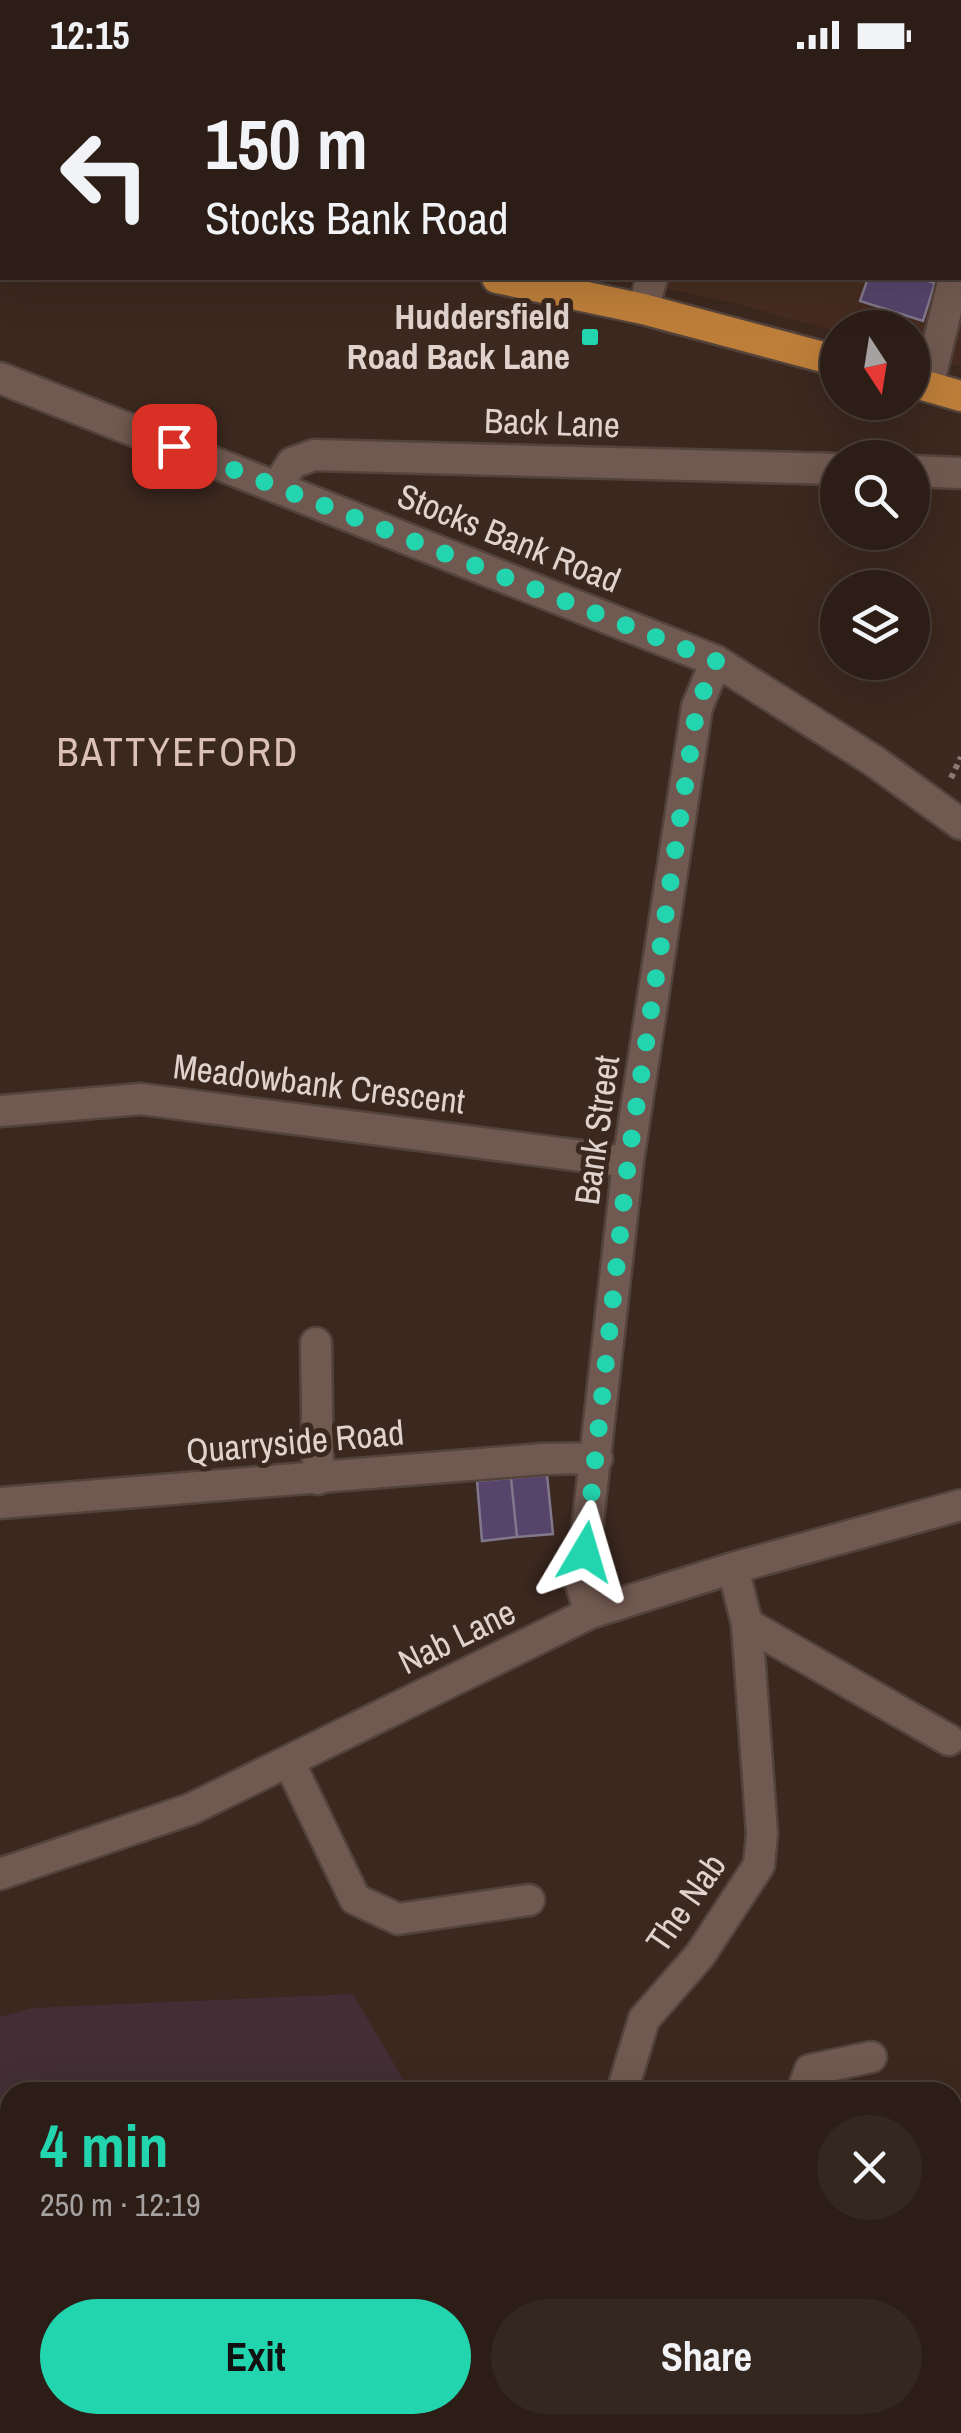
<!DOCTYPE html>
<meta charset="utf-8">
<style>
:root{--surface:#2c1e17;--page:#342720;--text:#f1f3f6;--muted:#a6a2a1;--line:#483c36;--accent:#23d5af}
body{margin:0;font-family:"Archivo Narrow",sans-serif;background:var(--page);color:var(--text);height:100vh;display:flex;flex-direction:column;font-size:38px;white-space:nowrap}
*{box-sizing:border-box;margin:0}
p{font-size:32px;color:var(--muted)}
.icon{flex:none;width:55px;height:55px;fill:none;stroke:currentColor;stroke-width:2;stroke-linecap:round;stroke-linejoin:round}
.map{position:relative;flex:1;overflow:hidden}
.panel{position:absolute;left:0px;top:2012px;width:962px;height:352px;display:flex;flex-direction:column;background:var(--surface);border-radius:30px 30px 0 0;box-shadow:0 10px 40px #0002,0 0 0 2px var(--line)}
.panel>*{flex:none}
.top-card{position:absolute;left:0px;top:0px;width:962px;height:210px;box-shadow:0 10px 40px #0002,0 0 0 2px var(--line);background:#2c1e17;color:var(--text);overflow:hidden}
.needle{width:65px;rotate:168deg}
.controls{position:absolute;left:820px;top:240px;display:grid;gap:20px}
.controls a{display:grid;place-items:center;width:110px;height:110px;border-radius:50%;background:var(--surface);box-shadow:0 10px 40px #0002,0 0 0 2px var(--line);font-size:50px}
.pin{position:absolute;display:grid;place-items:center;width:85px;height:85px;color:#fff;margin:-42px;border-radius:20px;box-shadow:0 5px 15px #0006}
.me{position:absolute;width:110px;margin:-55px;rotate:7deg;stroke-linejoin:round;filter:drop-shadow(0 0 8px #0008)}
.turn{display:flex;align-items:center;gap:35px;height:210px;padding:0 40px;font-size:45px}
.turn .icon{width:130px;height:130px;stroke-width:2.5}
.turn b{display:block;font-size:70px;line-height:85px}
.round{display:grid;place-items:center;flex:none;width:105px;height:105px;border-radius:52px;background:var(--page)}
.headline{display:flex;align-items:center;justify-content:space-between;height:170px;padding:0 40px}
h1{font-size:60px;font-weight:800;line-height:75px;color:var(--accent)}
.cta{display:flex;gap:20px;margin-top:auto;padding:20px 40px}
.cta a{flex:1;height:115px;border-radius:60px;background:var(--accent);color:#111;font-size:40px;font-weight:800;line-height:115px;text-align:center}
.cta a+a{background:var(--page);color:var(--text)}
.status{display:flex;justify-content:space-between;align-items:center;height:70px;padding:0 50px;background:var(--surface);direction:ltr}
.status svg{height:28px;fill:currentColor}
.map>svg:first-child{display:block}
</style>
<div class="status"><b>12:15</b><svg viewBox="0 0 49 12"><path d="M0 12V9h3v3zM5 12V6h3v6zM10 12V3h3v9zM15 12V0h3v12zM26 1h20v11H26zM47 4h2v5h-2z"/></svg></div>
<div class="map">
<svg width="961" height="2363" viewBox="0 0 961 2363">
<rect width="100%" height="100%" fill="#3b281f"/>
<!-- built -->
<path fill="#462c20" d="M302 0H961V297L913 283 912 258H838L837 262 746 236 618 208H960V2H302Z"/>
<!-- education -->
<path fill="#422e34" d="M353 1924 403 2009 407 2022H10V2355H451L453 2363H0V1947L31 1938Z"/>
<!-- building -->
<path fill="#57446b" stroke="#82788d" stroke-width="2.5" d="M505 0H675L504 2Z
M868 208H919L935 213 923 251 860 231Z
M547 1405 553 1464 517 1467 511 1408Z
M511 1408 517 1467 482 1471 477 1411Z
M10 2062V2159L0 2161V2066Z
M10 2279V2355H33L0 2363V2282Z"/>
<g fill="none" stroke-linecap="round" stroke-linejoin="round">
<!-- minor casing -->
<g stroke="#53433b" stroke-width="35">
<path id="minor" d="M378 2V0
M699 2 700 0
M960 77 961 82
M960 182 961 178
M643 239 652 208
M0 308 716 591 874 691 961 754
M928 316 954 208
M912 401 961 403
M278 416 292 393 314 385 838 399
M0 1041 141 1029 628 1092
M316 1273 318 1409
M0 1433 543 1389 597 1388
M590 1543 581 1514 628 1092 697 637 716 591
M747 1554 949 1670
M289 1692 355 1829 398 1849 529 1830
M0 1804 191 1739 590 1543 733 1498 961 1435
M622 2022 644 1949 700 1885 759 1795 762 1764 747 1554 733 1498
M802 2022 810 2000 871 1987
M627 2355 628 2363"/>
</g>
<!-- highway casing -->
<g stroke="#53433b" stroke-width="35">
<path id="highway" d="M0 109H2
M497 208 643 239 838 291
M912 312 961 326"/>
</g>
<!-- path -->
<path stroke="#8a7a73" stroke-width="6" stroke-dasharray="5 5" stroke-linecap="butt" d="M951 708 961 687"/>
<!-- minor -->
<use href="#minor" stroke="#705950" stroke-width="30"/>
<!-- highway -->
<use href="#highway" stroke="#bd7e3a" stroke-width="30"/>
</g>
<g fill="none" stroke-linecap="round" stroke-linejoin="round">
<!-- route -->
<path stroke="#23d5af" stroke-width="18" stroke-dasharray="0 32.4" d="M174 376 716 591 697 637 628 1092 585 1482"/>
</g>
<!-- markers -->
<rect fill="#23d5af" stroke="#3b281f" stroke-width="4" x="580" y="257" width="20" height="20" rx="5"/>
<g text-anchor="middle" stroke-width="10" stroke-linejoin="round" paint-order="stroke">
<!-- poi labels -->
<g font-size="35" font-weight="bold" fill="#e0d3cd" stroke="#3b281f" text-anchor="end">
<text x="570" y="259">Huddersfield<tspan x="570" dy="40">Road Back Lane</tspan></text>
</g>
<!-- street labels -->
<g font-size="35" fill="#e0d3cd" stroke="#3b281f">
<text transform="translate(552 353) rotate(2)" y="12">Back Lane</text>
<text transform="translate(509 468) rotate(22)" y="12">Stocks Bank Road</text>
<text transform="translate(319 1014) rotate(7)" y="12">Meadowbank Crescent</text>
<text transform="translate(597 1060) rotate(-82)" y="12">Bank Street</text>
<text transform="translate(295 1372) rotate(-5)" y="12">Quarryside Road</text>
<text transform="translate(457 1567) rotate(-26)" y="12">Nab Lane</text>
<text transform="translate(686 1833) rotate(-55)" y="12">The Nab</text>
</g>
<!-- quarter labels -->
<g font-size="40" letter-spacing="2.5" fill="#dbc1b6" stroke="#3b281f">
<text x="178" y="696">BATTYEFORD</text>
</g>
</g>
</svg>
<div class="controls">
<a><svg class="needle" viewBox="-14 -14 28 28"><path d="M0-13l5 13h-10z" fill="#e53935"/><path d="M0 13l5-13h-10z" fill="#a6a2a1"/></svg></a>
<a><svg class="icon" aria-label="search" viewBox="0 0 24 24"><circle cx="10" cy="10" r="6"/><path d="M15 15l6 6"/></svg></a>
<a><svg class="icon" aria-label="layers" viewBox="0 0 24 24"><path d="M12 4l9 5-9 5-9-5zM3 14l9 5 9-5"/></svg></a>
</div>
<div class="pin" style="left:174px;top:376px;background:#d93025"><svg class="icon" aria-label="arrive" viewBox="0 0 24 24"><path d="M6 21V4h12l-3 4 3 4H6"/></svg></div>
<svg class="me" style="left:585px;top:1482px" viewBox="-20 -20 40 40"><path d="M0-17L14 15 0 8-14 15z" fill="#23d5af" stroke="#fff" stroke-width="4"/></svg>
<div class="top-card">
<div class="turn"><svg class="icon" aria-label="left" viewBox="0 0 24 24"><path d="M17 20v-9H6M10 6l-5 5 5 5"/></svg><div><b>150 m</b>Stocks Bank Road</div></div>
</div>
<section class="panel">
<div class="headline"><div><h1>4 min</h1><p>250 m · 12:19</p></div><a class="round"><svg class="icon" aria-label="close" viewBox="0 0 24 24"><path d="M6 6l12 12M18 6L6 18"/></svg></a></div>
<div class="cta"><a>Exit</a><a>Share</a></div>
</section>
</div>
